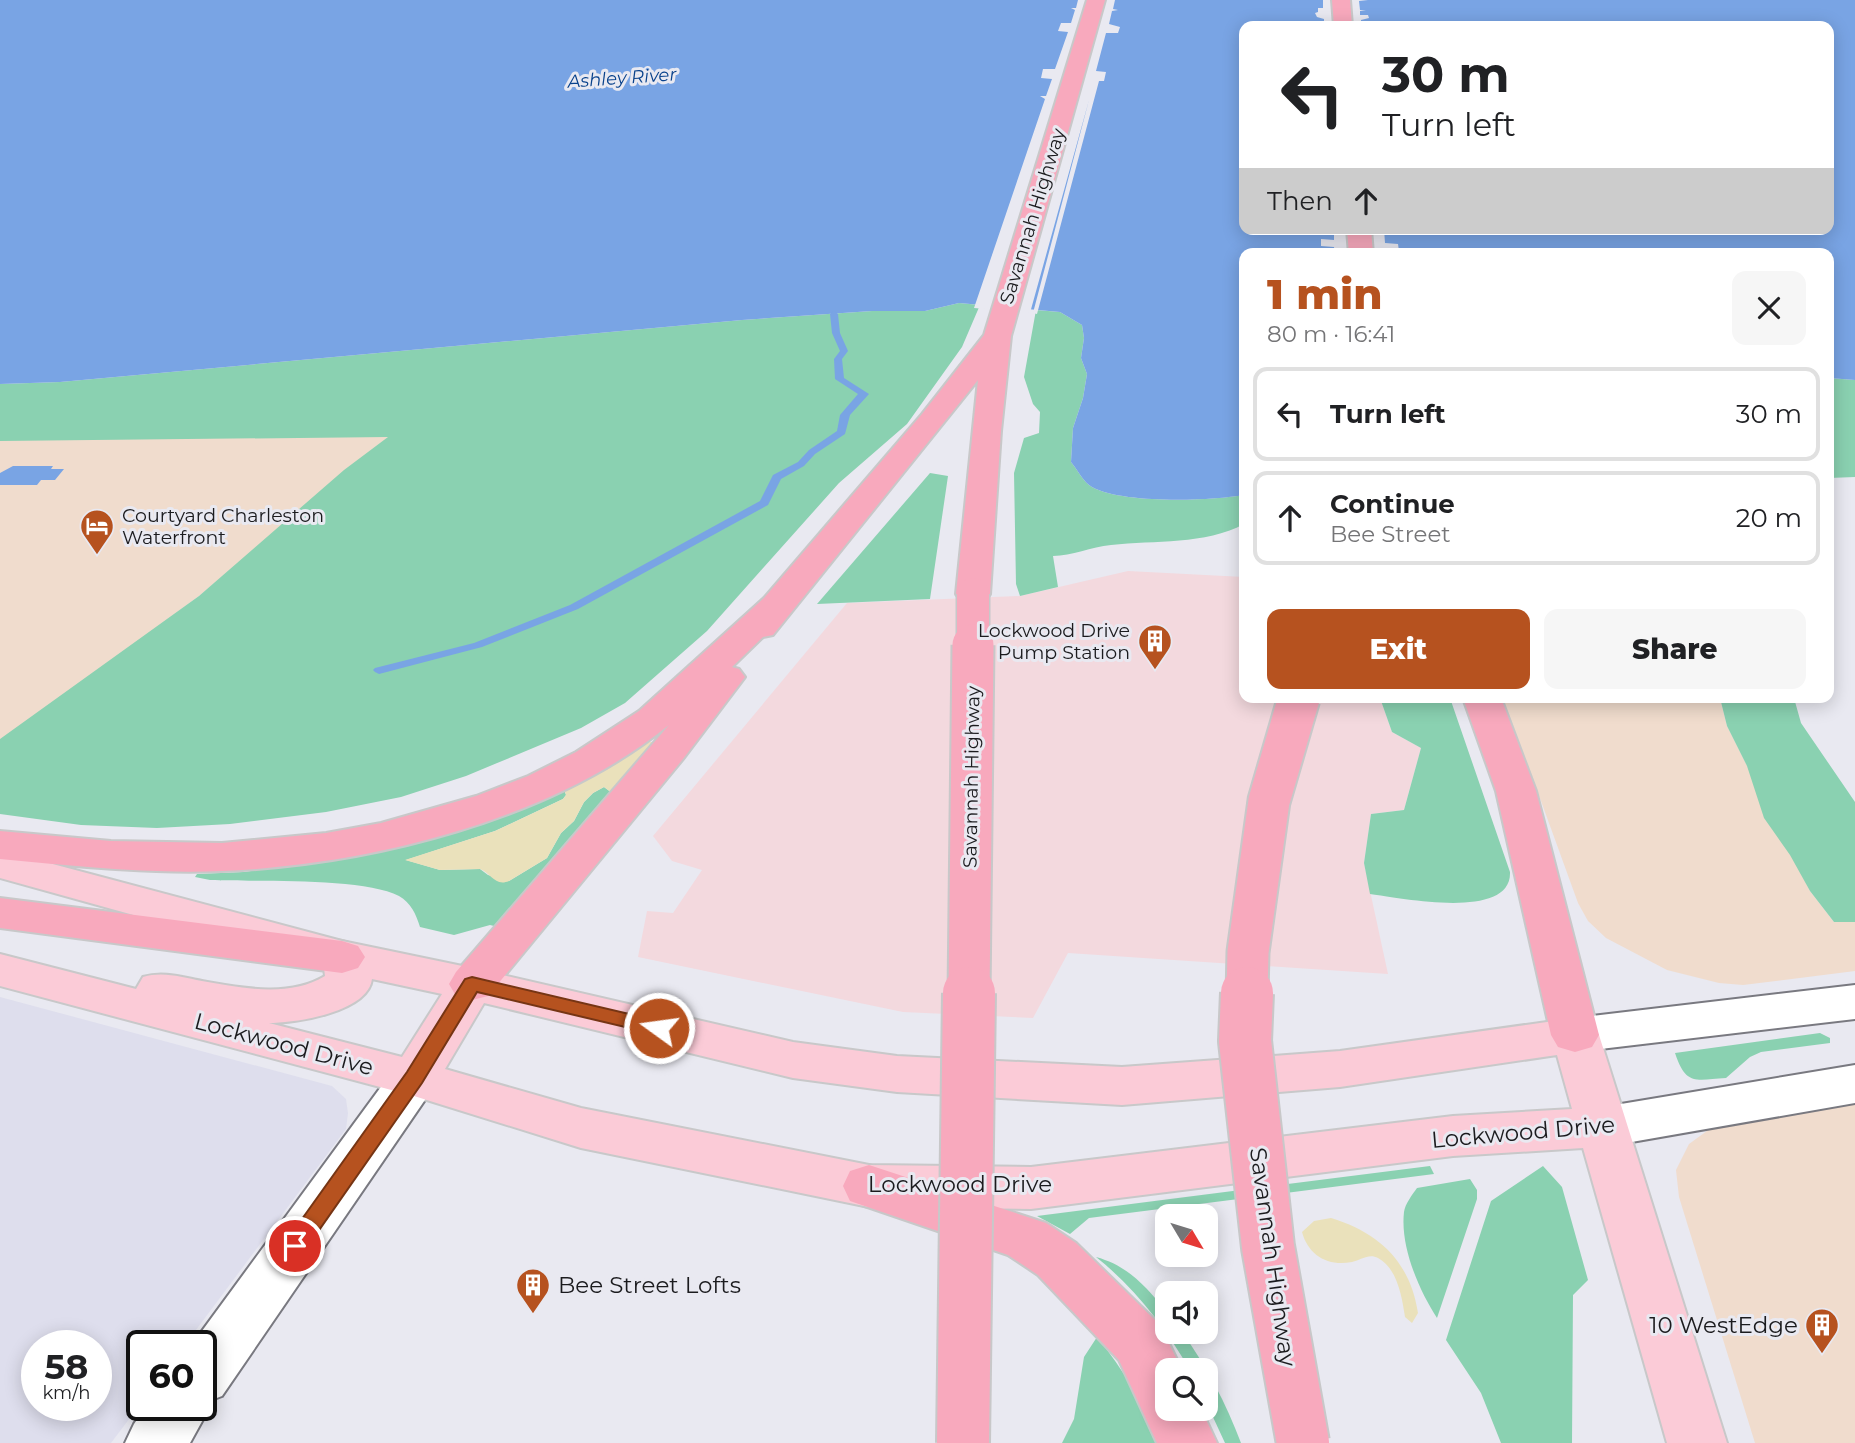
<!DOCTYPE html>
<meta charset="utf-8">
<style>
:root{--surface:#fff;--page:#f6f6f6;--text:#202124;--muted:#757577;--line:#e0e0e0;--accent:#b6521f}
body{margin:0;font-family:Montserrat,sans-serif;background:var(--page);color:var(--text);height:100vh;display:flex;flex-direction:column;font-size:26px;white-space:nowrap}
*{box-sizing:border-box;margin:0}
p{font-size:23px;color:var(--muted)}
.icon{flex:none;width:38px;height:38px;fill:none;stroke:currentColor;stroke-width:2;stroke-linecap:round;stroke-linejoin:round}
.map{position:relative;flex:1;overflow:hidden}
.side{position:absolute;left:1239px;top:248px;width:595px;height:455px;display:flex;flex-direction:column;background:var(--surface);border-radius:14px;box-shadow:0 4px 18px #0003}
.side>*{flex:none}
.top-card{position:absolute;left:1239px;top:21px;width:595px;height:214px;border-radius:14px;box-shadow:0 4px 18px #0003;background:#fff;color:var(--text);overflow:hidden}
.needle{width:46px;rotate:128deg}
.buttons{position:absolute;left:1155px;top:1204px;display:grid;gap:14px}
.buttons a{display:grid;place-items:center;width:63px;height:63px;border-radius:14px;background:var(--surface);box-shadow:0 4px 18px #0003;font-size:35px}
.speed{position:absolute;left:21px;top:1330px;display:flex;gap:14px;font-size:35px;font-weight:700;text-align:center}
.speed>*{display:grid;place-content:center;width:91px;height:91px;border-radius:50%;background:var(--surface);box-shadow:0 4px 18px #0003;line-height:1}
.speed small{font-size:18px;font-weight:400}
.speed .limit{border:4px solid #111;border-radius:10px;background:#fff;color:#111}
.pin{position:absolute;display:grid;place-items:center;width:60px;height:60px;color:#fff;margin:-30px;border:4px solid #fff;border-radius:50%;box-shadow:0 2px 7px #0007}
.me{position:absolute;width:77px;margin:-38px;rotate:284deg;stroke-linejoin:round;filter:drop-shadow(0 0 5px #0008)}
.turn{display:flex;align-items:center;gap:24px;height:147px;padding:0 28px;font-size:32px}
.turn .icon{width:91px;height:91px;stroke-width:2.5}
.turn b{display:block;font-size:49px;line-height:60px}
.then{display:flex;align-items:center;height:66px;padding:0 28px;background:#0003;gap:14px;font-size:26px}
.round{display:grid;place-items:center;flex:none;width:74px;height:74px;border-radius:14px;background:var(--page)}
.headline{display:flex;align-items:center;justify-content:space-between;height:119px;padding:0 28px}
h1{font-size:42px;font-weight:800;line-height:52px;color:var(--accent)}
.action{display:flex;gap:14px;margin-top:auto;padding:14px 28px}
.action a{flex:1;height:80px;border-radius:14px;background:var(--accent);color:#fff;font-size:28px;font-weight:800;line-height:80px;text-align:center}
.action a+a{background:var(--page);color:var(--text)}
ul{padding:0;list-style:none}
li{display:flex;align-items:center;gap:21px;height:94px;margin:0 14px 10px;padding:0 14px;border:4px solid var(--line);border-radius:14px}
li div{flex:1}
li b{display:block;font-size:26px}
li em{font-style:normal}
.map>svg:first-child{display:block}
</style>
<div class="map">
<svg width="1855" height="1443" viewBox="0 0 1855 1443">
<rect width="100%" height="100%" fill="#e9e9f1"/>
<!-- commercial -->
<path fill="#f0dccd" d="M0 434 389 437 199 596 0 743Z
M1498 698H1720L1727 726 1810 891 1834 922H1855V971L1743 985 1719 983 1667 970 1606 938 1588 921 1578 903 1541 801Z
M1855 1104V1443H1755L1679 1197 1676 1170 1689 1144 1711 1128 1735 1120Z"/>
<!-- industrial -->
<path fill="#f3d9de" d="M1128 571 1244 577V698H1380L1392 732 1421 748 1404 810 1371 814 1364 863 1388 974 1068 953 1033 1018 903 1012 638 957 647 911 673 913 702 870 672 861 653 836 847 603 1020 596Z"/>
<!-- built -->
<path fill="#dedeed" fill-rule="evenodd" d="M0 997 332 1086 346 1099 348 1113 346 1129 184 1346H142V1402L111 1443H0ZM37 1346H96V1405H37Z"/>
<!-- green -->
<path fill="#8ad1b1" d="M959 303 980 305 962 347 907 424 839 483 707 631 625 703 581 728 466 776 401 797 326 812 230 824 157 828 81 825 0 814V739L199 596 344 470 388 437 0 441V384L60 382 742 320 872 311H925Z
M1036 310 1060 312 1082 325 1084 338 1081 358 1087 374 1083 398 1073 428 1071 462C1077 469 1084 483 1092 487 1123 504 1209 501 1244 495V524C1205 545 1155 540 1111 545 1091 547 1072 556 1053 556L1058 587 1020 596 1016 584 1014 473 1024 438 1039 433 1040 412 1033 404 1024 377Z
M1829 378 1855 380V477L1829 478Z
M930 473 948 476 930 599 817 604Z
M1380 698H1450L1510 872C1512 921 1401 898 1370 894L1364 863 1371 814 1404 810 1421 748 1392 732Z
M1720 698H1794L1801 723 1855 802V922H1834L1810 891 1790 855 1764 818 1747 766 1727 726Z
M604 787 612 793 506 929 490 925 454 935 420 927C416 914 411 903 399 896 363 877 255 882 210 880L195 877 197 874 244 872 339 858 564 789 566 795 563 799 495 831 406 860 440 870 480 869 488 875 509 881 547 858 561 833 574 821 584 802 593 793Z
M1820 1033 1830 1038V1043L1761 1052 1750 1057 1726 1078C1695 1080 1686 1086 1675 1053Z
M1430 1166 1434 1174 1089 1218 1070 1234 1037 1216Z
M1543 1166 1562 1187 1588 1280 1573 1295 1572 1443H1501L1481 1393 1446 1340 1491 1201Z
M1470 1179 1477 1190V1199L1437 1318C1419 1290 1400 1247 1404 1212 1405 1204 1412 1195 1417 1188Z
M1096 1257C1129 1266 1146 1287 1167 1312V1332H1182C1207 1367 1226 1403 1241 1443H1225L1206 1402V1370H1190C1165 1327 1135 1288 1096 1257Z
M1097 1337C1124 1370 1143 1404 1160 1443H1062L1074 1419 1084 1357Z"/>
<!-- sand -->
<path fill="#eae1bb" d="M648 742H653L612 793 604 787 593 793 584 802 574 821 561 833 547 858 509 881C495 887 491 873 480 869L440 870 405 860 495 831 563 799 566 795 564 789 618 761Z
M1331 1218C1380 1233 1410 1262 1418 1313L1412 1323 1405 1317C1402 1298 1398 1269 1378 1258 1369 1253 1361 1260 1352 1262 1328 1267 1308 1255 1302 1232L1314 1221Z"/>
<!-- water -->
<path fill="#79a4e4" fill-rule="evenodd" d="M0 0H1855V380L1829 378V254H1244V495C1210 501 1123 504 1092 487 1084 483 1077 469 1071 462L1073 428 1083 398 1087 374 1081 358 1084 338 1082 325 1060 312 959 303 925 311H872L742 320 60 382 0 384ZM1244 26H1829V229H1244Z
M13 466H53L51 469H64L55 480H41L37 485H0V473Z"/>
<!-- pier -->
<path fill="#e9e9f1" d="M1078 0H1115L1113 9 1118 10 1112 11 1109 24 1120 27 1118 33H1106L1096 71 1106 72 1104 81H1099L1037 314 1033 313 1089 100 1030 313 974 308 1045 99 1040 96H1046L1052 79 1041 78 1043 69H1055L1068 32 1058 31 1061 23H1071L1075 10 1071 8H1076Z
M1323 0H1368L1359 1 1360 10 1366 11H1360V15H1368L1369 18 1361 20V26H1324V19L1317 17 1315 13 1318 12V8H1323Z
M1334 229H1384L1385 243 1398 244 1399 251 1387 250V254H1335L1334 247 1321 246V239L1334 240Z"/>
<g fill="none" stroke-linecap="round" stroke-linejoin="round">
<!-- stream -->
<path fill="#79a4e4" fill-rule="evenodd" d="M834 311 838 314 840 333 848 351 842 359 844 378 869 394 850 415 845 434 815 454 804 466 781 479 768 505 578 609 482 647 379 674 375 672 373 670 375 668 474 643 570 605 760 501 773 475 798 462 809 450 837 431 840 415 858 394 835 379 834 359 840 351 832 333 830 314Z"/>
<!-- secondary casing -->
<g stroke="#797980" stroke-width="4">
<path id="secondary" d="M1855 985V1019L1575 1052 1558 1047 1551 1035 1558 1023 1575 1018Z
M414 1060 431 1065 439 1078 431 1091 222 1396 209 1401 211 1405 190 1443H125L134 1424 147 1405H201V1346H191L397 1065Z
M1855 1065V1103L1603 1147 1585 1141 1578 1127 1585 1113 1603 1107Z"/>
</g>
<!-- primary casing -->
<g stroke="#c8c8c9" stroke-width="4">
<path id="primary" d="M0 850 342 941 472 968 793 1042 897 1056 1122 1067 1340 1051 1575 1018 1592 1023 1599 1035 1727 1443H1667L1583 1148 1453 1156 1031 1209 869 1207 581 1148 414 1096 0 986V954L136 989 143 977C163 971 181 977 202 981 242 988 289 998 325 976L324 968 0 878ZM372 979 442 994 402 1057 269 1023C296 1023 368 1012 372 979ZM484 1003 793 1078 897 1092 1122 1105 1340 1087 1557 1055 1572 1109 1453 1116 1031 1167 869 1165 581 1108 445 1069Z"/>
</g>
<!-- highway casing -->
<g stroke="#c8c8c9" stroke-width="4">
<path id="highway" d="M1087 0H1105L1011 336 1001 431 990 594 985 601 973 604 961 601 956 594 978 380 773 635 763 637 732 667 739 669 745 677 739 685 683 759 488 996 472 1000 456 996 449 984 456 972 669 725C552 820 370 865 222 871 148 874 74 866 0 859V831L111 841 222 843 326 833 381 823 476 796 528 776 576 752 639 711 764 598 922 414 984 335Z
M1332 0H1350L1352 26H1334Z
M1347 229H1371L1373 254H1349Z
M1463 698H1501L1536 791 1599 1035 1592 1047 1575 1052 1558 1047 1551 1035 1496 791Z
M0 898 342 941 358 946 365 957 358 968 342 973 0 928Z
M869 1165 1046 1223 1076 1243 1160 1325 1182 1370H1167V1409H1201L1217 1443H1157L1119 1360 1038 1275 1008 1255 850 1201 843 1186 850 1171Z"/>
</g>
<!-- secondary -->
<use href="#secondary" fill="#fff" fill-rule="evenodd"/>
<!-- primary -->
<use href="#primary" fill="#fbcbd7" fill-rule="evenodd"/>
<!-- highway -->
<use href="#highway" fill="#f8a9bd" fill-rule="evenodd"/>
<!-- highway-bridge-far2 casing -->
<g stroke="#c8c8c9" stroke-width="35" stroke-linecap="butt">
<path id="highway-bridge-far2" d="M973 646V594"/>
</g>
<!-- highway-bridge-far1 casing -->
<g stroke="#c8c8c9" stroke-width="45" stroke-linecap="butt">
<path id="highway-bridge-far1" d="M969 995 973 645
M1247 995 1248 952 1269 801 1299 698"/>
</g>
<!-- highway-bridge casing -->
<g stroke="#c8c8c9" stroke-width="56" stroke-linecap="butt">
<path id="highway-bridge" d="M1247 993 1245 1041 1268 1247 1303 1443
M963 1443 969 993"/>
</g>
<!-- highway-bridge-far2 -->
<use href="#highway-bridge-far2" stroke="#f8a9bd" stroke-width="32"/>
<!-- highway-bridge-far1 -->
<use href="#highway-bridge-far1" stroke="#f8a9bd" stroke-width="41"/>
<!-- highway-bridge -->
<use href="#highway-bridge" stroke="#f8a9bd" stroke-width="52"/>
</g>
<!-- route -->
<path fill="#b6521f" stroke="#763514" stroke-width="2" d="M472 977 659 1021 666 1023 669 1028 666 1033 659 1035 477 992 422 1083 303 1253 295 1255 287 1253 284 1246 287 1240 407 1072 465 979Z"/>
<!-- icons -->
<defs>
<g id="hotel-pin" transform="scale(1.75)"><path d="M0 17L-7.5 6A9.5 9.5 0 1 1 7.5 6Z" fill="#b6521f" stroke="#e9e9f1"/><path d="M-6-4.5h1.5V1H6V5H4.5V3h-9V5H-6ZM-4 0a1.8 1.8 0 1 1 3.6 0ZM.5 0V-2.5h3Q6-2.5 6 0Z" fill="#fff"/></g>
<g id="building-pin" transform="scale(1.75)"><path d="M0 17L-7.5 6A9.5 9.5 0 1 1 7.5 6Z" fill="#b6521f" stroke="#e9e9f1"/><path d="M-4-6H4V6H1V3H-1V6H-4ZM-2.5-4.3h1.7v1.8h-1.7ZM.8-4.3h1.7v1.8H.8ZM-2.5-1h1.7V.8h-1.7ZM.8-1h1.7V.8H.8Z" fill="#fff"/></g>
</defs>
<g fill-rule="evenodd">
<use href="#hotel-pin" x="97" y="526"/>
<use href="#building-pin" x="1155" y="641"/>
<use href="#building-pin" x="533" y="1285"/>
<use href="#building-pin" x="1822" y="1325"/>
</g>
<g text-anchor="middle" stroke-width="6" stroke-linejoin="round" paint-order="stroke">
<!-- far-water labels -->
<g font-size="18" font-style="italic" fill="#09428c" stroke="#e9e9f1">
<text transform="translate(622 78) rotate(-4)" y="6">Ashley River</text>
</g>
<!-- street labels -->
<g font-size="19" fill="#1b1b1e" stroke="#e9e9f1">
<text transform="translate(1032 216) rotate(-73)" y="7">Savannah Highway</text>
<text transform="translate(971 777) rotate(-89)" y="7">Savannah Highway</text>
</g>
<!-- poi labels -->
<g font-size="19" fill="#1b1b1e" stroke="#e9e9f1" text-anchor="start">
<text x="122" y="522">Courtyard Charleston<tspan x="122" dy="22">Waterfront</tspan></text>
<text x="1130" y="637" text-anchor="end">Lockwood Drive<tspan x="1130" dy="22">Pump Station</tspan></text>
</g>
<!-- near-street labels -->
<g font-size="23" fill="#1b1b1e" stroke="#e9e9f1">
<text transform="translate(284 1044) rotate(15)" y="8">Lockwood Drive</text>
<text transform="translate(1523 1132) rotate(-5)" y="8">Lockwood Drive</text>
<text x="960" y="1192">Lockwood Drive</text>
<text transform="translate(1273 1257) rotate(82)" y="8">Savannah Highway</text>
</g>
<!-- near-poi labels -->
<g font-size="23" fill="#1b1b1e" stroke="#e9e9f1" text-anchor="start">
<text x="558" y="1293">Bee Street Lofts</text>
<text x="1798" y="1333" text-anchor="end">10 WestEdge</text>
</g>
</g>
</svg>
<div class="buttons">
<a><svg class="needle" viewBox="-14 -14 28 28"><path d="M0-13l5 13h-10z" fill="#e53935"/><path d="M0 13l5-13h-10z" fill="#757577"/></svg></a>
<a><svg class="icon" aria-label="sound" viewBox="0 0 24 24"><path d="M4 9h4l5-4v14l-5-4H4zM17 9q2 3 0 6"/></svg></a>
<a><svg class="icon" aria-label="search" viewBox="0 0 24 24"><circle cx="10" cy="10" r="6"/><path d="M15 15l6 6"/></svg></a>
</div>
<div class="speed"><div>58<small>km/h</small></div><div class="limit">60</div></div>
<div class="pin" style="left:295px;top:1246px;background:#d93025"><svg class="icon" aria-label="arrive" viewBox="0 0 24 24"><path d="M6 21V4h12l-3 4 3 4H6"/></svg></div>
<svg class="me" style="left:659px;top:1028px" viewBox="-20 -20 40 40"><circle r="17" fill="#b6521f" stroke="#fff" stroke-width="3"/><path d="M0-11L8 9 0 5-8 9z" fill="#fff"/></svg>
<div class="top-card">
<div class="turn"><svg class="icon" aria-label="left" viewBox="0 0 24 24"><path d="M17 20v-9H6M10 6l-5 5 5 5"/></svg><div><b>30 m</b>Turn left</div></div>
<div class="then">Then<svg class="icon" aria-label="ahead" viewBox="0 0 24 24"><path d="M12 20V5M6 11l6-6 6 6"/></svg></div>
</div>
<section class="side">
<div class="headline"><div><h1>1 min</h1><p>80 m · 16:41</p></div><a class="round"><svg class="icon" aria-label="close" viewBox="0 0 24 24"><path d="M6 6l12 12M18 6L6 18"/></svg></a></div>
<ul>
<li><svg class="icon" aria-label="left" viewBox="0 0 24 24"><path d="M17 20v-9H6M10 6l-5 5 5 5"/></svg><div><b>Turn left</b></div><em>30 m</em></li>
<li><svg class="icon" aria-label="ahead" viewBox="0 0 24 24"><path d="M12 20V5M6 11l6-6 6 6"/></svg><div><b>Continue</b><p>Bee Street</p></div><em>20 m</em></li>
</ul>
<div class="action"><a>Exit</a><a>Share</a></div>
</section>
</div>
